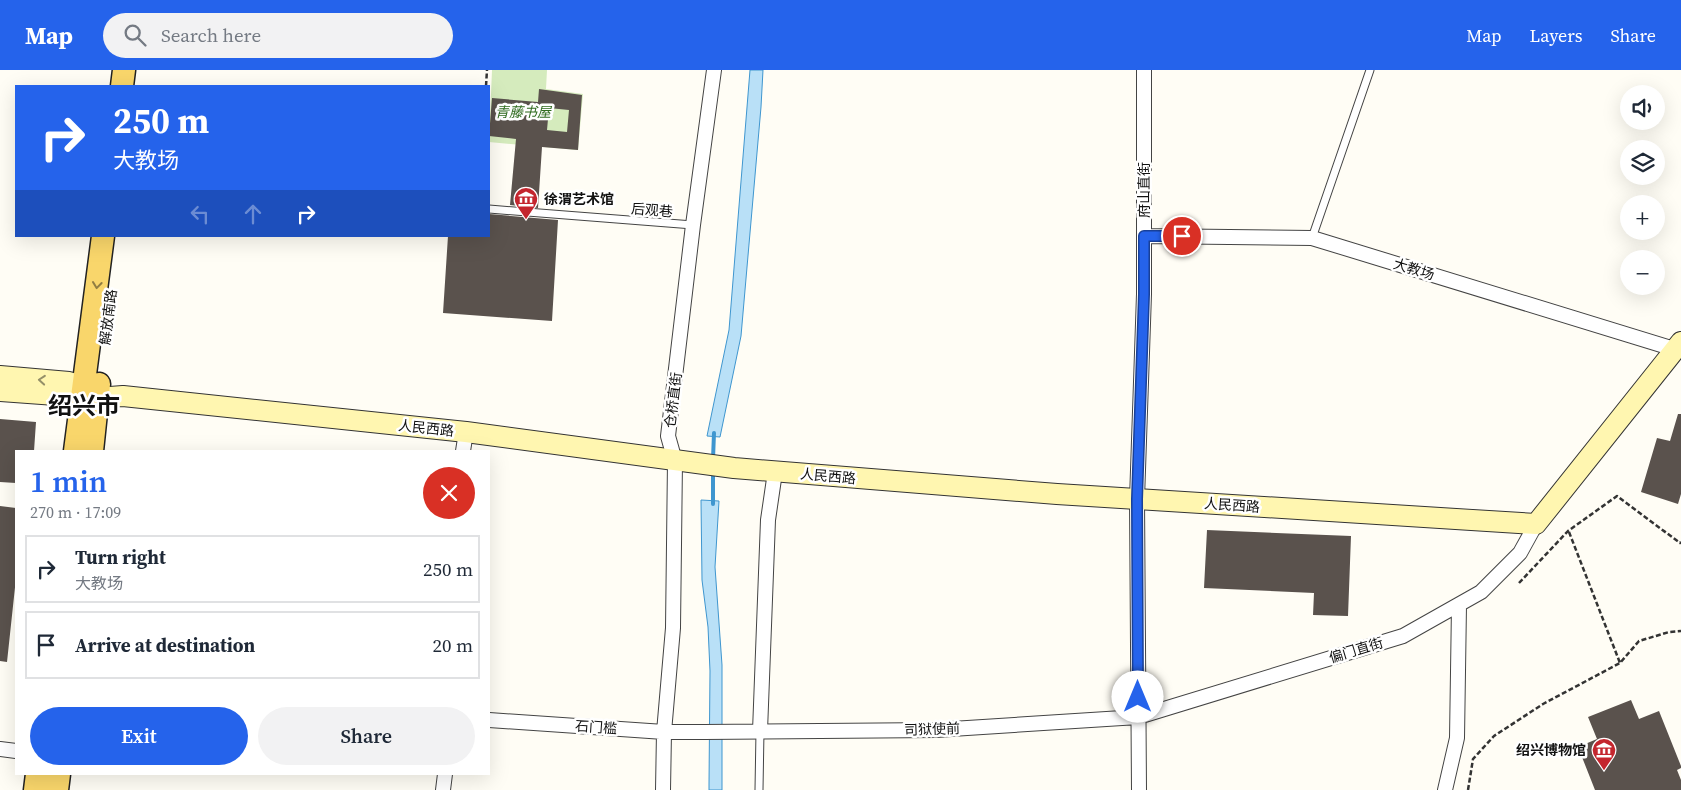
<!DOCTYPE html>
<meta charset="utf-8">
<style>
:root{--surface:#fff;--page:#f2f2f3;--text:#1f2937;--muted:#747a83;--line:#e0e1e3;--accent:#2563eb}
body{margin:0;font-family:"Source Serif 4","Noto Sans SC",serif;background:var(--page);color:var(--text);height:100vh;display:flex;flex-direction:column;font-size:19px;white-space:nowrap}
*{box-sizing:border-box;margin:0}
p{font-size:16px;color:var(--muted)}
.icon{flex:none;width:28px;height:28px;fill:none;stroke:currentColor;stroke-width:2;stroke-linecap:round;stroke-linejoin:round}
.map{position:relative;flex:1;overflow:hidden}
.drawer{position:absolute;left:15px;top:380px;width:475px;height:325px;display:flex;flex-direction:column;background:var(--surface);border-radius:0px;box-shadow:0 5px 20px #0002}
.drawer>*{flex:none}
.hud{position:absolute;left:15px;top:15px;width:475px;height:152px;border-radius:0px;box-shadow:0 5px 20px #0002;background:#2563eb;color:#fff;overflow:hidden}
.fabs{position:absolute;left:1620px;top:15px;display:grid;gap:10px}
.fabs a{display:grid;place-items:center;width:45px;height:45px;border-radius:50%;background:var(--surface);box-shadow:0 5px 20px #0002;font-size:25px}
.pin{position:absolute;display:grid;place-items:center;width:42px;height:42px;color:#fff;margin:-21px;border:2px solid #fff;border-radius:50%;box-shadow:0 1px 5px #0007}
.me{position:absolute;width:55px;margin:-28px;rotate:0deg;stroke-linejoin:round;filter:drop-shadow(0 0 4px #0008)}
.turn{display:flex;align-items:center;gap:18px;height:105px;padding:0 15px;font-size:22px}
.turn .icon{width:65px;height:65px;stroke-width:2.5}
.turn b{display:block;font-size:35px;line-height:42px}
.lanes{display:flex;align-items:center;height:48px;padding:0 15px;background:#0003;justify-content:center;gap:25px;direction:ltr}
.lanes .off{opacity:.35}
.round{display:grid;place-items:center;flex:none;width:52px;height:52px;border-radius:26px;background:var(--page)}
.headline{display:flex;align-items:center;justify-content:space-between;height:85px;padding:0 15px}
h1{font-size:30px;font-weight:600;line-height:38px;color:var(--accent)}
.primary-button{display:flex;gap:10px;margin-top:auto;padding:10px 15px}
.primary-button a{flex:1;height:58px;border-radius:30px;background:var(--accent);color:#fff;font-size:20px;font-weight:600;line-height:58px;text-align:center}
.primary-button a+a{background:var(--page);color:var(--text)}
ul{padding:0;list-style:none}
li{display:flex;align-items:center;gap:15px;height:68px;margin:0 10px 8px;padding:0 5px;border:2px solid var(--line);border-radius:0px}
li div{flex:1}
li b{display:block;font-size:19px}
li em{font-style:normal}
header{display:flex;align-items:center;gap:30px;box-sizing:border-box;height:70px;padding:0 25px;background:var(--accent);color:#fff}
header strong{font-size:24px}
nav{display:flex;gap:28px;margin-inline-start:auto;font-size:18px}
.search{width:350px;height:45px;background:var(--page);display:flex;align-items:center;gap:12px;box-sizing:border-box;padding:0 18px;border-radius:28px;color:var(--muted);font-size:19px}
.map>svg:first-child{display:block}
</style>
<header>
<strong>Map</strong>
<div class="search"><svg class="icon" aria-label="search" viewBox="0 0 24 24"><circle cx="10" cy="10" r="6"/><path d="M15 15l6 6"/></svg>Search here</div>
<nav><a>Map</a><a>Layers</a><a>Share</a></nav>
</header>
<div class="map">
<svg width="1681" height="720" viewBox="0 0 1681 720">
<rect width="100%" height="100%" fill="#fffdf5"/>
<!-- green -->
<path fill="#d5ebbd" d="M492 0H547L546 19 583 24 578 80 489 72Z"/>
<!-- water -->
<path fill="#b9e0f7" stroke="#3f96cf" d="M750 0H763L761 37 741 266 720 367 707 366 729 260Z
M701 430 719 431 715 497 722 595V720H709V714L710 601 708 557 702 510Z"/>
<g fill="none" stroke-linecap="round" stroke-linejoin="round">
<!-- stream -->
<path stroke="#3f96cf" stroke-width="4" d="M713 389 714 363
M713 434V401"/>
</g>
<!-- building -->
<path fill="#5a524d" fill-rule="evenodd" d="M539 19 582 25 578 80 542 77 538 138 510 135 516 69 489 66 492 28 538 32ZM549 38 569 40 567 62 547 60Z
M489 144 558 150 552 251 443 243 448 166H489Z
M1678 344H1681V424L1678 434 1641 422 1657 368 1670 371Z
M0 349 36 352 34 381H16V413L0 412Z
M0 436 16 438V508L7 592 0 591Z
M1207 460 1351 466 1348 546 1313 545 1314 523 1204 518Z
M1631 630 1639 649 1659 641 1681 696V698L1677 700 1681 710V720H1595L1578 677 1597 669 1588 647Z"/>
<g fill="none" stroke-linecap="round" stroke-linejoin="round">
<!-- lane casing -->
<g stroke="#444" stroke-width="9">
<path id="lane" d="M489 139 693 155
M1312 168 1370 0
M759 720 760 661"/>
</g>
<!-- street casing -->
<g stroke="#444" stroke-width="16">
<path id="street" d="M1144 166 1312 168 1681 281
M463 381 466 362
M489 650 664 662H704L936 660 1138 647 1403 566 1481 522 1520 483 1536 454
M760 661 768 450 775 402
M0 679 16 681
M443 720 445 704
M663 720 664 662 673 558 675 391 668 366 693 155 714 0
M1139 720 1137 429 1144 224V0
M1445 720 1457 668 1459 535"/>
</g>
<!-- secondary casing -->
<g stroke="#333" stroke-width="22">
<path id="secondary" d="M0 306 69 312
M0 321 97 328 123 326 466 362 734 398 1057 424 1536 454 1681 272"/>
</g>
<!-- primary casing -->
<g stroke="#222" stroke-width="25">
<path id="primary" d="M122 16 124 0
M75 381 103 166
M92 381 99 314
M35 720 37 704
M57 720 59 704"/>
</g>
<!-- path -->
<path stroke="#333" stroke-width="2.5" stroke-dasharray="5 2.5" stroke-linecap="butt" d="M486 16 487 0
M1569 462 1620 593
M1519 513 1568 461 1617 426 1680 473 1681 472
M1468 720 1473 689 1494 666 1543 634 1620 593 1639 571 1669 562 1681 561"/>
<!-- lane -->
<use href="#lane" stroke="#fff" stroke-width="7"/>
<!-- street -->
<use href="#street" stroke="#fff" stroke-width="14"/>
<!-- secondary -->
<use href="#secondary" stroke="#fff6b0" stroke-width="20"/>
<!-- primary -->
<use href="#primary" stroke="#f9d66b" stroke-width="22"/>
</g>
<!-- one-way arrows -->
<defs><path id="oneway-chevron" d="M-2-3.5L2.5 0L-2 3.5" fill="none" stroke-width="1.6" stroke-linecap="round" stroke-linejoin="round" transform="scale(1.25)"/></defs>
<use stroke="#917d42" href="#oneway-chevron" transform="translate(97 215) rotate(97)"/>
<use stroke="#948f68" href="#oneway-chevron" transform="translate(42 310) rotate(-175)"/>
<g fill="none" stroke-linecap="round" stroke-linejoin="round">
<!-- route casing -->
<g stroke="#184099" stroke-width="12">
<path id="route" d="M1138 627 1137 429 1144 224V166H1182"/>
</g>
<!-- route -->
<use href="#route" stroke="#2563eb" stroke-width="9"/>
</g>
<!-- icons -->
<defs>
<g id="museum-pin" transform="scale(1.25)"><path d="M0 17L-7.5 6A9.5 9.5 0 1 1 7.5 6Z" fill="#c4262e" stroke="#fff"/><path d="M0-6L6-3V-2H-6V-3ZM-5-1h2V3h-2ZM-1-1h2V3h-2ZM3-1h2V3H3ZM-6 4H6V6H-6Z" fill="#fff"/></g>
</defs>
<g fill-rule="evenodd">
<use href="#museum-pin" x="526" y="129"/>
<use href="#museum-pin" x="1604" y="680"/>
</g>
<g text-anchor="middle" stroke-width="5" stroke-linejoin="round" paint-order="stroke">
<!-- park labels -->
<g font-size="14" font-style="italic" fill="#2f6b1f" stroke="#fff">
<text x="523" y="47">青藤书屋</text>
</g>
<!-- street labels -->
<g font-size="14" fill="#111" stroke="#fff">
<text transform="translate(1144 120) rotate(-90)" y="5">府山直街</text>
<text transform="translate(652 140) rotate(5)" y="5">后观巷</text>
<text transform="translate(1414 199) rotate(17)" y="5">大教场</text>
<text transform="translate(108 247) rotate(-83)" y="5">解放南路</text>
<text transform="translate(673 330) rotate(-83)" y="5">仓桥直街</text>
<text transform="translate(426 358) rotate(6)" y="5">人民西路</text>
<text transform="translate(828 406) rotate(5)" y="5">人民西路</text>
<text transform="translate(1232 435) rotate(4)" y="5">人民西路</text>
<text transform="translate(1356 580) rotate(-17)" y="5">偏门直街</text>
<text transform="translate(596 657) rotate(4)" y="5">石门槛</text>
<text transform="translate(932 659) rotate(-2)" y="5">司狱使前</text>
</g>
<!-- poi labels -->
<g font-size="14" font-weight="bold" fill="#111" stroke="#fff" text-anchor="start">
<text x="544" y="134">徐渭艺术馆</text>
<text x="1586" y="685" text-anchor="end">绍兴博物馆</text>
</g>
<!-- town labels -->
<g font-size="24" font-weight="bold" fill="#111" stroke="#fff">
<text x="84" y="344">绍兴市</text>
</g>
</g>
</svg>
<div class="fabs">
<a><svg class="icon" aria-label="sound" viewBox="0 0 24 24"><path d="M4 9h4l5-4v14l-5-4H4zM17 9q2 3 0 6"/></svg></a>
<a><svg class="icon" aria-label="layers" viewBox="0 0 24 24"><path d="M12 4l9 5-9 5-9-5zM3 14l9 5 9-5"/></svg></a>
<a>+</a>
<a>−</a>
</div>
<div class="pin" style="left:1182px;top:166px;background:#d93025"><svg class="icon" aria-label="arrive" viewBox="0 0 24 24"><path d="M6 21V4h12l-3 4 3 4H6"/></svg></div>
<svg class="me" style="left:1138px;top:627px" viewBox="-20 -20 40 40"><circle r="19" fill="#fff"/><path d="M0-13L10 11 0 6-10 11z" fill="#2563eb"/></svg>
<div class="hud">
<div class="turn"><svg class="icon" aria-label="right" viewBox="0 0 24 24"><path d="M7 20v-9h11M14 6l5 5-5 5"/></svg><div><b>250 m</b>大教场</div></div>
<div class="lanes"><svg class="icon off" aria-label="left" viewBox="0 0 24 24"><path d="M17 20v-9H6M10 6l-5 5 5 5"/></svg><svg class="icon off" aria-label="ahead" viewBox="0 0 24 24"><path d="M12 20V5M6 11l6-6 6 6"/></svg><svg class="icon" aria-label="right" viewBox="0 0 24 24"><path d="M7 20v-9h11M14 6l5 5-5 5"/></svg></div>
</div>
<section class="drawer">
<div class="headline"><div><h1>1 min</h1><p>270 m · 17:09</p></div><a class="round" style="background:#d93025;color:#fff"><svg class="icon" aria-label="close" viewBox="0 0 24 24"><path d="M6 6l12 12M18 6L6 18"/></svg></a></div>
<ul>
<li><svg class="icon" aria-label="right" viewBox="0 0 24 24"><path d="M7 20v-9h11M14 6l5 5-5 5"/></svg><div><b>Turn right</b><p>大教场</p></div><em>250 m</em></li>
<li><svg class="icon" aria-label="arrive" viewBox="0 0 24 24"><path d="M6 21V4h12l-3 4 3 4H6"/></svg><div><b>Arrive at destination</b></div><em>20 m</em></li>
</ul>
<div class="primary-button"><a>Exit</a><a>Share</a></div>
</section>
</div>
